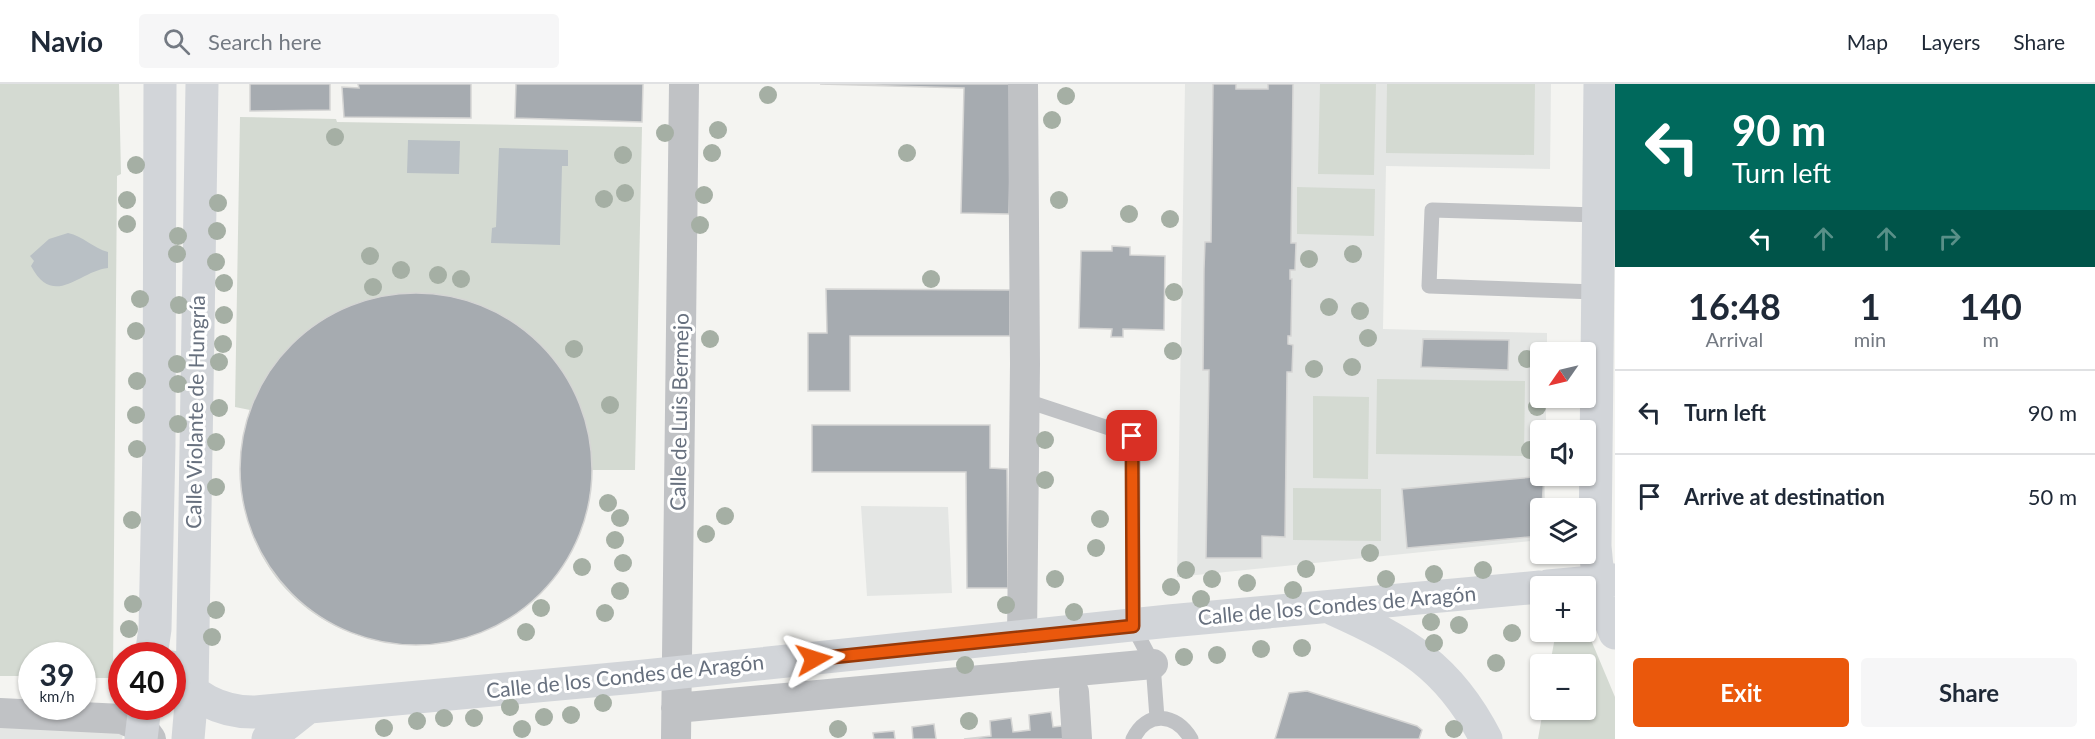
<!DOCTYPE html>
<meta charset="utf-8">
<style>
:root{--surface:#fff;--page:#f6f6f7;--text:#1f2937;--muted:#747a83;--line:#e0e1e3;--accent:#ea580c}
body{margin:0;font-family:Lato,sans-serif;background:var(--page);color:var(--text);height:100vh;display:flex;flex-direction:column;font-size:22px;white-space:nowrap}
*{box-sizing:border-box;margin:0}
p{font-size:20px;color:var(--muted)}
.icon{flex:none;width:33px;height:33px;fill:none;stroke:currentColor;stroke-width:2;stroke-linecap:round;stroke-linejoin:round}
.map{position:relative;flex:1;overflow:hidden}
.sheet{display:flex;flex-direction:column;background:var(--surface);width:480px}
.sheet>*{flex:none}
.top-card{background:#00695c;color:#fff;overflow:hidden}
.needle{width:39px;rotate:236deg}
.buttons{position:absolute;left:1530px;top:258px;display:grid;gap:12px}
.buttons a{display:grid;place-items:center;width:66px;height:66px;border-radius:6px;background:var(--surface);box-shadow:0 2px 4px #0004;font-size:30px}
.speed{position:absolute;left:18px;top:558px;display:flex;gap:12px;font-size:30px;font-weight:700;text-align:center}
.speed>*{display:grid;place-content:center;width:78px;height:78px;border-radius:50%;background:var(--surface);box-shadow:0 2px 4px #0004;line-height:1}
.speed small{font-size:15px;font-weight:400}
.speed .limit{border:9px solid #d22;background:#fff;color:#111}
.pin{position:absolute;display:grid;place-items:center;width:51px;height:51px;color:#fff;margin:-26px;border-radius:12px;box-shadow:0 3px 9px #0006}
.me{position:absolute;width:66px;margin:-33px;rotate:84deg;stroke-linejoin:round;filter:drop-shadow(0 0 4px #0008)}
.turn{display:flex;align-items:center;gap:21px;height:126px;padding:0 18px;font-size:27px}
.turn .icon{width:78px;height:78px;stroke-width:2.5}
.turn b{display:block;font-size:42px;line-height:51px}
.lanes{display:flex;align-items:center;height:57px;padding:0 18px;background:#0003;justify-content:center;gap:30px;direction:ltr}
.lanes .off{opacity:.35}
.eta{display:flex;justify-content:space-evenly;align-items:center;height:102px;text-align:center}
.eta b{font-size:36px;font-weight:700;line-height:42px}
.cta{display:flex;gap:12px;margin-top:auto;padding:12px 18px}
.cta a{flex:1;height:69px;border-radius:6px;background:var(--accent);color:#fff;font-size:24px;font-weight:700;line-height:69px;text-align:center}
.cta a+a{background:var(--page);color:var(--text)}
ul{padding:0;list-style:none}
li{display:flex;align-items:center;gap:18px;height:84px;padding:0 18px;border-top:2px solid var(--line)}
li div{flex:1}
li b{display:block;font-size:22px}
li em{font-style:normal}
header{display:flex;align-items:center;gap:36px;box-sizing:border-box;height:84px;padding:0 30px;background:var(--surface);border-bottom:2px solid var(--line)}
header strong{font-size:28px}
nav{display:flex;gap:33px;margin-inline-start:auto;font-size:21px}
.search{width:420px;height:54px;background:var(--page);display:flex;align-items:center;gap:15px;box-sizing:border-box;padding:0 21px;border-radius:6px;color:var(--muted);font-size:22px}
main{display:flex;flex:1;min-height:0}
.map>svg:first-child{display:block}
</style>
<header>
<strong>Navio</strong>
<div class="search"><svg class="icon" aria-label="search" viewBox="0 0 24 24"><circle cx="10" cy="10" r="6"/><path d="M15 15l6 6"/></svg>Search here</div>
<nav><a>Map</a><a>Layers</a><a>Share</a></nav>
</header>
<main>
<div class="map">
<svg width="1615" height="655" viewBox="0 0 1615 655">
<rect width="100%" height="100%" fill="#f4f4f1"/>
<!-- built -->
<path fill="#e4e6e4" d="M1185 0H1551L1550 85 1386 82 1383 245 1547 249V268H1540V314H1546V346H1540V392H1545V424H1540V456L1177 493Z
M861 422 948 423 952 509 867 512Z
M0 636 124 645 122 655H0Z"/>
<!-- green -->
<path fill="#d4dad2" d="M0 0H119L121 90 117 92 113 594H83L82 572H32L31 592H0Z
M1320 0H1376L1374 91 1318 90Z
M1387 0H1535L1534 71 1386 69Z
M240 33 336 35 337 38 642 43 635 386H591C590 433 574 471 542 505 449 604 279 565 246 430 237 394 241 361 250 326L235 323Z
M1297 103 1375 105 1374 152 1297 150Z
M1377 295 1525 297 1524 372 1376 370Z
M1313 312 1369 313 1368 395 1313 394Z
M1293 404 1381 405V457L1293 456Z
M1586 544 1615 613V655H1538L1543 626H1586V580H1550L1556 548H1586Z"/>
<!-- water -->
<path fill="#b9c0c5" d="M408 56 460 57 459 90 407 89Z
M499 64 568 66V82H562L560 161 491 159 492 144 496 143Z
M68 149C83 152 93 164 108 168V184C79 187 54 225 31 182L34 177 30 172 49 155Z
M373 222 466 224 465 271 372 269Z"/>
<!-- building -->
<path fill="#a6abb0" stroke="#d5d5d4" stroke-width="1.5" d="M250 0H330V26L250 27Z
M358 0H471V34L344 33 342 3 359 4Z
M516 0H643L642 38 515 34Z
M820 0H1012L1009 130 961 129 964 4Z
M1213 0H1236V5H1268V0H1293L1291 159H1296L1295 186H1290V195H1292L1291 252H1288V260L1293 261 1292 288H1287L1285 453 1262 452V474H1206L1209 286H1203L1204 185 1205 158H1211Z
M1112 162 1130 163V171L1165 172 1164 246 1123 245V253H1111L1112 245 1079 244 1081 167H1112Z
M826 205 1010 206V252H850V307H808V249H827Z
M240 385a176 176 0 1 1 352 0a176 176 0 1 1-352 0Z
M1423 255 1509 256 1508 286 1421 283Z
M812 341H990V384L1007 385 1008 504H967L966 388H812Z
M1544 392 1540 452 1407 464 1402 405Z
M1307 607 1417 642 1422 646 1419 655H1275L1289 609Z
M1051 628 1053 643 1071 641 1073 655H964L991 652 990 637 1011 634 1013 648 1030 646 1029 631Z
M934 640 936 655H913L912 643Z
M894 647 895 655H874L873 649Z"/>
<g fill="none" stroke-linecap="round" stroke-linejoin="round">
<!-- lane -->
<path stroke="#c0c2c5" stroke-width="15" d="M1596 208 1429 202 1432 126 1597 131
M1024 316 1133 352V542L1153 580 1157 634
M1133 655C1147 626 1176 629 1191 655"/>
<!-- street -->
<path stroke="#c0c2c5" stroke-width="30" d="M1022 554 1025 280 1023 0
M1074 608 1077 655
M676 624 1153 580
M0 629 122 635 143 644 151 655
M676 655 684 0"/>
<!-- secondary -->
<path stroke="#d2d5d9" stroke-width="33" d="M1600 0 1595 462C1597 492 1603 521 1615 549
M1548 502 1615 496
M1333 525C1404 557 1449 582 1486 655
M151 572 155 545 159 361 160 0
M172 583C190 613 221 629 256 628L635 593 1169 537 1540 503
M141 655 145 622
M188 655 192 608 202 0
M268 655 307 624"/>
</g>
<!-- trees -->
<g fill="#a5afa4">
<circle cx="768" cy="11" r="9"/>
<circle cx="1066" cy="12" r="9"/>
<circle cx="1052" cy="36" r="9"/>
<circle cx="718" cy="46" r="9"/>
<circle cx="665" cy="49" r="9"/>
<circle cx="335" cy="53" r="9"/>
<circle cx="712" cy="69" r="9"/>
<circle cx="907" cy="69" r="9"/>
<circle cx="623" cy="71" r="9"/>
<circle cx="136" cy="81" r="9"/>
<circle cx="625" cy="109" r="9"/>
<circle cx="704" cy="111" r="9"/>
<circle cx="604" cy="115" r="9"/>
<circle cx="127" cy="116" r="9"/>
<circle cx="1059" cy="116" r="9"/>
<circle cx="218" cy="119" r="9"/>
<circle cx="1129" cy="130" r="9"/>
<circle cx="1170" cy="135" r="9"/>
<circle cx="127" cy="140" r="9"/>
<circle cx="700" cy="141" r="9"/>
<circle cx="217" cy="147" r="9"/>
<circle cx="178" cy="152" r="9"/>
<circle cx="177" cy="170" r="9"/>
<circle cx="1353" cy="170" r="9"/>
<circle cx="370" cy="172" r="9"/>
<circle cx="1309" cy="175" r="9"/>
<circle cx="216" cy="178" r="9"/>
<circle cx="401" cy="186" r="9"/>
<circle cx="438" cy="191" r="9"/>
<circle cx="461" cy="195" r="9"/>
<circle cx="931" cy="195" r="9"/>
<circle cx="224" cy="199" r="9"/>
<circle cx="373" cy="203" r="9"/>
<circle cx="1174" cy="208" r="9"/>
<circle cx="140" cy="215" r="9"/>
<circle cx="179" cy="221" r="9"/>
<circle cx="1329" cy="223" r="9"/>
<circle cx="1360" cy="227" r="9"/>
<circle cx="224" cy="231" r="9"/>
<circle cx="136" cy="247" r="9"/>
<circle cx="1368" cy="254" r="9"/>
<circle cx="710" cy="255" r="9"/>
<circle cx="223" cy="260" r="9"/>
<circle cx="574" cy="265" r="9"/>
<circle cx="1173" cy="267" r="9"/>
<circle cx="1527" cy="275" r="9"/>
<circle cx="219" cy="278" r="9"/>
<circle cx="177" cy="280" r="9"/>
<circle cx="1352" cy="283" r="9"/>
<circle cx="1314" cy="285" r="9"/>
<circle cx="137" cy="297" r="9"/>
<circle cx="178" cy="300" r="9"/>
<circle cx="610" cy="321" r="9"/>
<circle cx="1537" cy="323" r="9"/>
<circle cx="219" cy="324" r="9"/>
<circle cx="136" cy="331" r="9"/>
<circle cx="178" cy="340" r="9"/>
<circle cx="1045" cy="356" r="9"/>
<circle cx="216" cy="358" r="9"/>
<circle cx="137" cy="365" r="9"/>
<circle cx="1530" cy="366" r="9"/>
<circle cx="1045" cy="396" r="9"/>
<circle cx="216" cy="403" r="9"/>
<circle cx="608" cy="419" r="9"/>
<circle cx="725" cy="432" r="9"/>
<circle cx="620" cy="434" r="9"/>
<circle cx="1100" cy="435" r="9"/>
<circle cx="132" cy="436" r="9"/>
<circle cx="706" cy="450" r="9"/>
<circle cx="615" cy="456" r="9"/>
<circle cx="1096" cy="464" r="9"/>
<circle cx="1370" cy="469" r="9"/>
<circle cx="623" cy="479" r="9"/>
<circle cx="582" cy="483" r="9"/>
<circle cx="1306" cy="485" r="9"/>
<circle cx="1186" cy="486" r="9"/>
<circle cx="1483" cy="486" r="9"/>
<circle cx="1434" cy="490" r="9"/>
<circle cx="1055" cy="495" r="9"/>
<circle cx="1212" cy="495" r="9"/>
<circle cx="1386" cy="495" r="9"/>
<circle cx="1247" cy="499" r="9"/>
<circle cx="1171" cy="503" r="9"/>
<circle cx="1293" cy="506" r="9"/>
<circle cx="620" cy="507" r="9"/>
<circle cx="1201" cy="515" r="9"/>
<circle cx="133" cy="520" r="9"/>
<circle cx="1006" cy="521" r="9"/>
<circle cx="541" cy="524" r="9"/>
<circle cx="216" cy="526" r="9"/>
<circle cx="1074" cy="528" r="9"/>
<circle cx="605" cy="529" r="9"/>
<circle cx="1431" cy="538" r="9"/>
<circle cx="1459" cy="541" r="9"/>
<circle cx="129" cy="545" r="9"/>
<circle cx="526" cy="548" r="9"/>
<circle cx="1512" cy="549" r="9"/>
<circle cx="212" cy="553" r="9"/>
<circle cx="1434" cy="559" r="9"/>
<circle cx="1302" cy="564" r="9"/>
<circle cx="1261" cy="565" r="9"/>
<circle cx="1217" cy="571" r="9"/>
<circle cx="1184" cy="573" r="9"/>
<circle cx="1496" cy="579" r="9"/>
<circle cx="965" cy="581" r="9"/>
<circle cx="603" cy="619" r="9"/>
<circle cx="510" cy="623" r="9"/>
<circle cx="571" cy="631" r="9"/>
<circle cx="544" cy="633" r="9"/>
<circle cx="444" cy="634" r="9"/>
<circle cx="474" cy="634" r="9"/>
<circle cx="417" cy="637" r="9"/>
<circle cx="969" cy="637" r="9"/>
<circle cx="384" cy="644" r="9"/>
<circle cx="522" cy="645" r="9"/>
<circle cx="838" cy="645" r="9"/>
<circle cx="1454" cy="645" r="9"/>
</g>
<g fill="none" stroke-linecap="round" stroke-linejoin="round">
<!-- route casing -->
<g stroke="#983908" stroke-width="15">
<path id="route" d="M814 575 1133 542 1132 352"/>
</g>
<!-- route -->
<use href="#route" stroke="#ea580c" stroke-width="10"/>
</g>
<g text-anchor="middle" stroke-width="6" stroke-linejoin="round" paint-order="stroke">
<!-- street labels -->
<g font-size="21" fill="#67707e" stroke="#fff">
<text transform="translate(196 328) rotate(-89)" y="7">Calle Violante de Hungría</text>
<text transform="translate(680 328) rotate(-89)" y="7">Calle de Luis Bermejo</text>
<text transform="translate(1337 522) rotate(-5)" y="7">Calle de los Condes de Aragón</text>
<text transform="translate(625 593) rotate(-6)" y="7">Calle de los Condes de Aragón</text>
</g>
</g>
</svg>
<div class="buttons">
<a><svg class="needle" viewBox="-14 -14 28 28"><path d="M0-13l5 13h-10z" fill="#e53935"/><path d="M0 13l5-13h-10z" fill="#747a83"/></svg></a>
<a><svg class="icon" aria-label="sound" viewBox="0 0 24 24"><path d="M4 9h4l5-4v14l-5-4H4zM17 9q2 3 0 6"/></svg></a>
<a><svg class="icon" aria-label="layers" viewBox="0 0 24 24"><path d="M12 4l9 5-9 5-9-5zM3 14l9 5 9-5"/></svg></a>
<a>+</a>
<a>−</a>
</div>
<div class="speed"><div>39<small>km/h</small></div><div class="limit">40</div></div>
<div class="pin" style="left:1132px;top:352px;background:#d93025"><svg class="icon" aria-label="arrive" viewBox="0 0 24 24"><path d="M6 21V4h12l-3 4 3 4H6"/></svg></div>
<svg class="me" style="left:814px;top:575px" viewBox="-20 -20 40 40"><path d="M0-17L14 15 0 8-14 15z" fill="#ea580c" stroke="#fff" stroke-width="4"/></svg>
</div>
<section class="sheet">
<div class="top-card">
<div class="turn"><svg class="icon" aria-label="left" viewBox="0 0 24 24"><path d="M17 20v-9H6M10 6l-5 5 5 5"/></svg><div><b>90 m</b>Turn left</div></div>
<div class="lanes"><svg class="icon" aria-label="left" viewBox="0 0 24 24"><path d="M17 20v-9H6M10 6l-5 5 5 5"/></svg><svg class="icon off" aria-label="ahead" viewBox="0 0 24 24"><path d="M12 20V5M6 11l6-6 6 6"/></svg><svg class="icon off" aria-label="ahead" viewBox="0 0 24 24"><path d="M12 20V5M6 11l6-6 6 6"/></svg><svg class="icon off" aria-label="right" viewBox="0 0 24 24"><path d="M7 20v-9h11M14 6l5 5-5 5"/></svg></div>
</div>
<div class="eta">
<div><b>16:48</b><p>Arrival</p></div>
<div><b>1</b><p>min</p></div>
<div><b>140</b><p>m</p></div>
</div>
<ul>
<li><svg class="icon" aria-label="left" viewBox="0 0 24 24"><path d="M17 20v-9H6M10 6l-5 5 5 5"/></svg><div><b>Turn left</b></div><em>90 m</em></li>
<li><svg class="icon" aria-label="arrive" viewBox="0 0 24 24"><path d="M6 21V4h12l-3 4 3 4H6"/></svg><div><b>Arrive at destination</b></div><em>50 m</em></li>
</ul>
<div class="cta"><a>Exit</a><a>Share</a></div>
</section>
</main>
